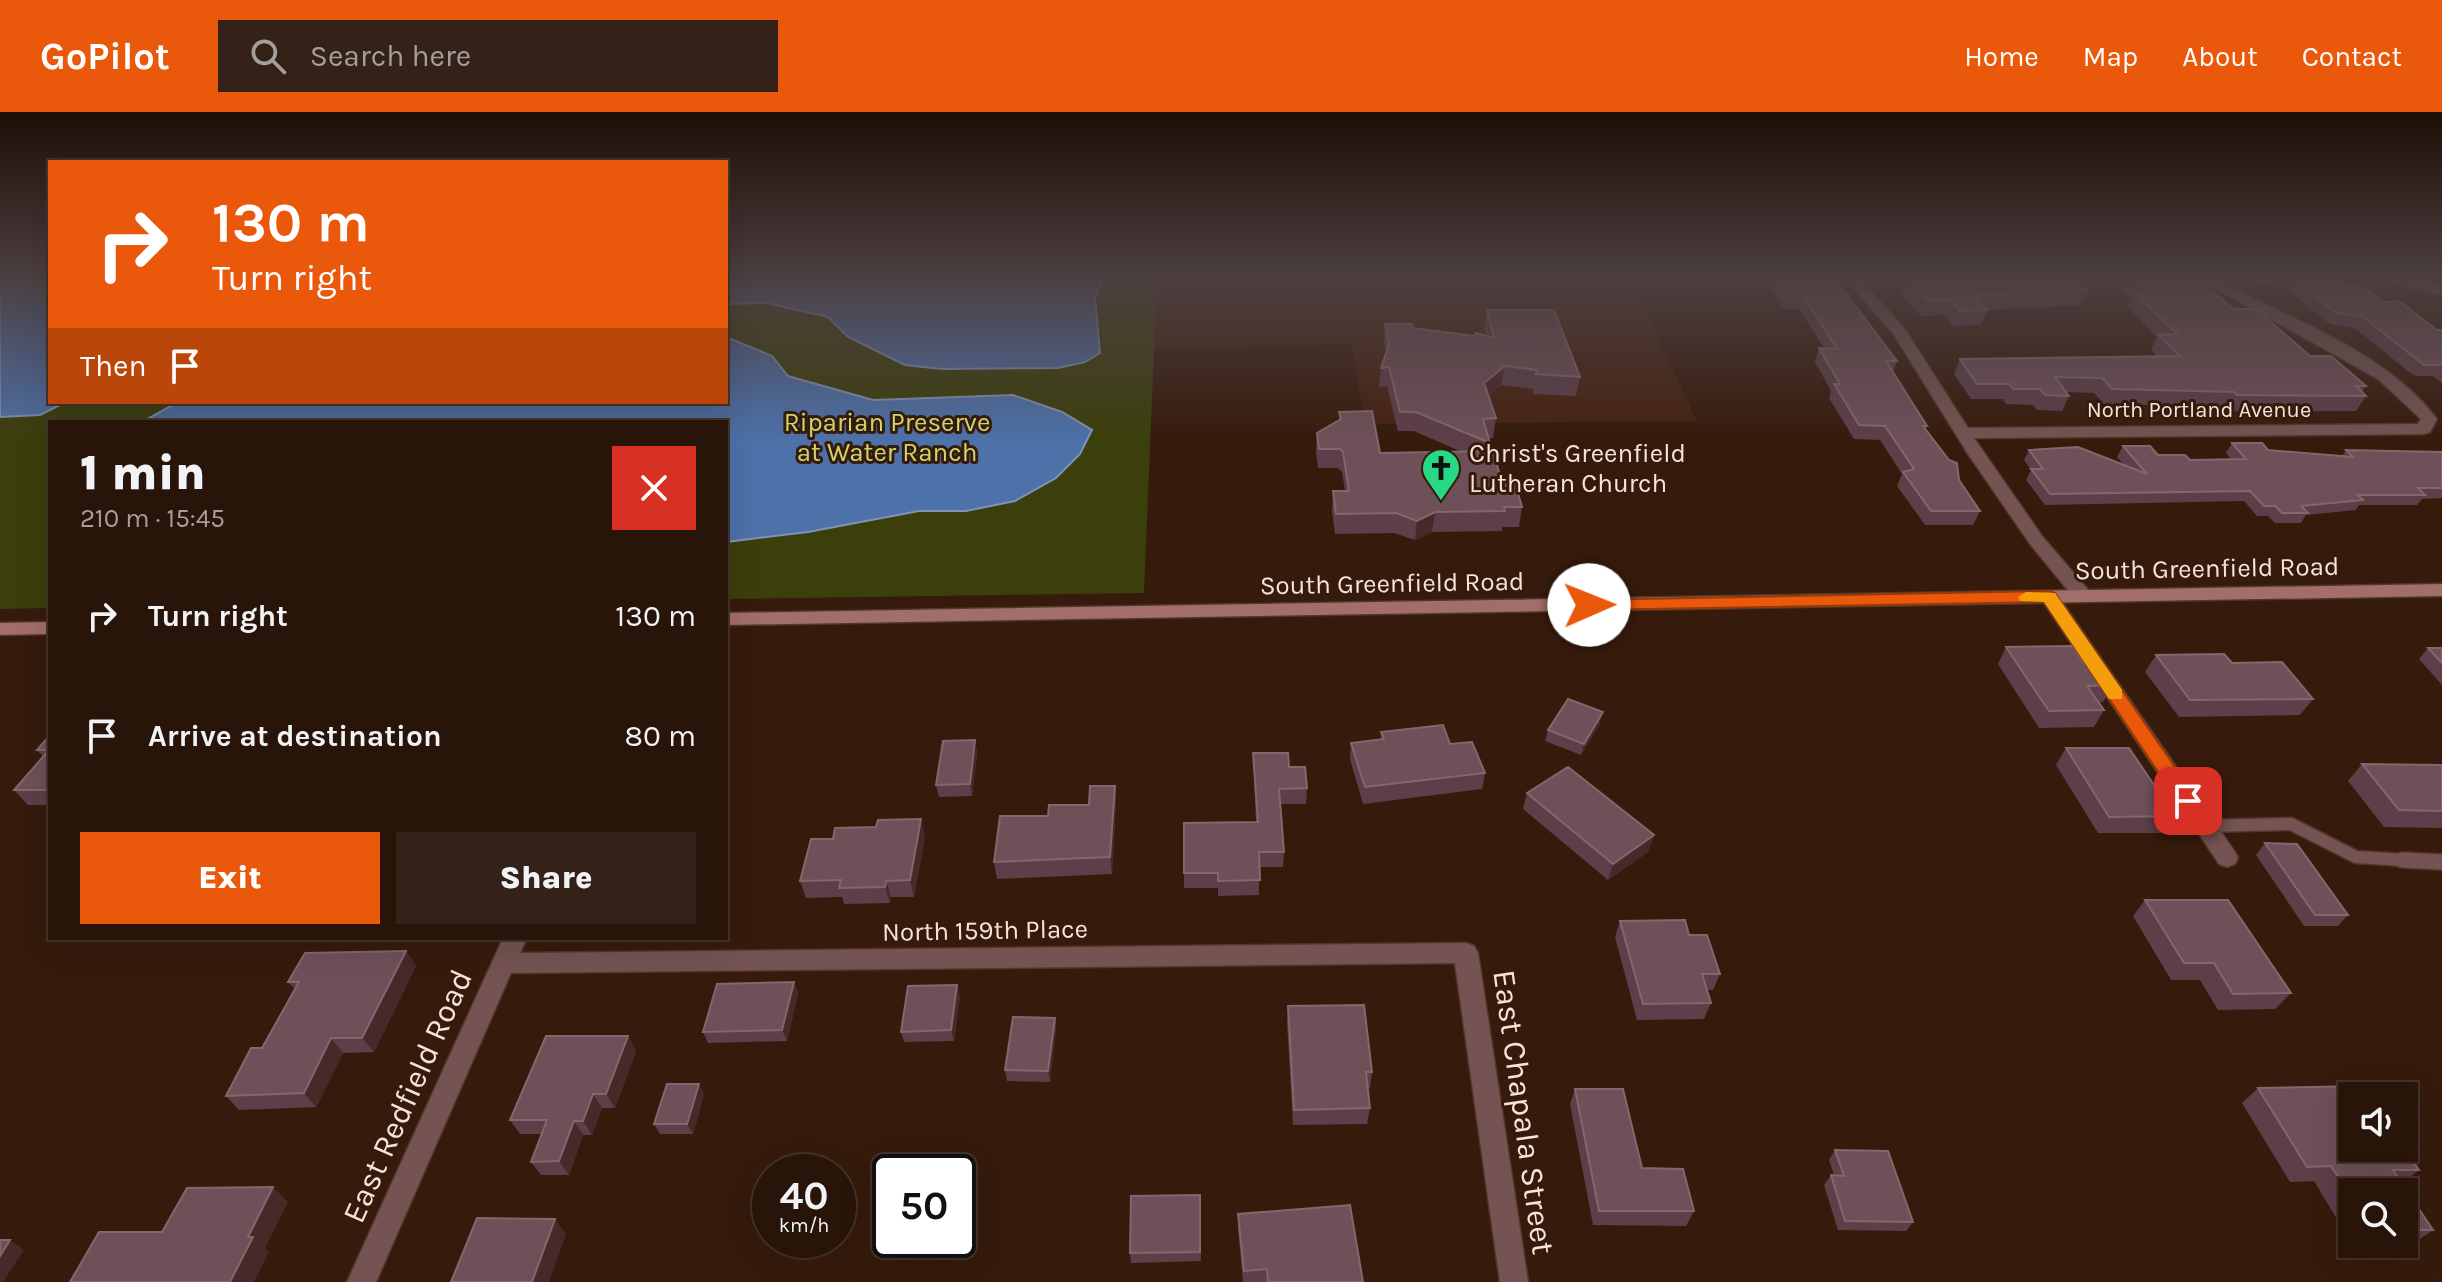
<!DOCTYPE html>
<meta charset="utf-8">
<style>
:root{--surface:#281409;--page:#342117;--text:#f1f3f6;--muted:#a59e9c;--line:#44332a;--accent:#ea580c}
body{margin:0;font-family:Karla,sans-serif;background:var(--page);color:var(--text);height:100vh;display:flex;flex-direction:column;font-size:30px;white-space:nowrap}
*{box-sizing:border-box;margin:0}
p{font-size:26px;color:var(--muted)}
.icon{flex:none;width:44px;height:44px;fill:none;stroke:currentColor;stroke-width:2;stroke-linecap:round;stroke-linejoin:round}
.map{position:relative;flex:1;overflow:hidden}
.sheet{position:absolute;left:48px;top:308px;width:680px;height:520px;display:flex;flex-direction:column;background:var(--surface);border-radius:0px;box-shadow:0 8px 32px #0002,0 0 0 2px var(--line)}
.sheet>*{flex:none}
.guide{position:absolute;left:48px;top:48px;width:680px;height:244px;border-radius:0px;box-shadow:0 8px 32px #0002,0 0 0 2px var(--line);background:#ea580c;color:#fff;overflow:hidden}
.buttons{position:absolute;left:2338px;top:970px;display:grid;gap:16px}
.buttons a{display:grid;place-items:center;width:80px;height:80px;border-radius:0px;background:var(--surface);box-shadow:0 8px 32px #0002,0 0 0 2px var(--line);font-size:40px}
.speed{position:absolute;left:752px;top:1042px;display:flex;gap:16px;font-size:40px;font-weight:700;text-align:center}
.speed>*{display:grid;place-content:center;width:104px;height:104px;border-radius:50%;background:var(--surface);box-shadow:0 8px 32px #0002,0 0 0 2px var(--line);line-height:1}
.speed small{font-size:20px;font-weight:400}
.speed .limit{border:4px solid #111;border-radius:12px;background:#fff;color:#111}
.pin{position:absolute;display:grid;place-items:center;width:68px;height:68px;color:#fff;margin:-34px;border-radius:16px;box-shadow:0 4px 12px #0006}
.me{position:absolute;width:88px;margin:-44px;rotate:89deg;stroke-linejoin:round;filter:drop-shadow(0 0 6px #0008)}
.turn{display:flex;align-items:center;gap:28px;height:168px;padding:0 32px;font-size:36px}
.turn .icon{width:104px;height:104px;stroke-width:2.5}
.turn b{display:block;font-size:56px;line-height:68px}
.then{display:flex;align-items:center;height:76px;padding:0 32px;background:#0003;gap:16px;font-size:30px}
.round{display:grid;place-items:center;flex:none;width:84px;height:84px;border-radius:0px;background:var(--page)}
.summary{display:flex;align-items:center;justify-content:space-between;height:136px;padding:0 32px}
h1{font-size:48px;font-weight:800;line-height:60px}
.cta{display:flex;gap:16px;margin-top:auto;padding:16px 32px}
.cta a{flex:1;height:92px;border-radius:0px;background:var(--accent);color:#fff;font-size:32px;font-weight:800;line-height:92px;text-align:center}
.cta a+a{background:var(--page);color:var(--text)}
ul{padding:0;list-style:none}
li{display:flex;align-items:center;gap:24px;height:120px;padding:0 32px}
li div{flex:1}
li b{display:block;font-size:30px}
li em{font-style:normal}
header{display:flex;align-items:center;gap:48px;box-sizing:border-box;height:112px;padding:0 40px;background:var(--accent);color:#fff}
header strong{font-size:38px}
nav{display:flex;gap:44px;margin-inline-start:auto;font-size:28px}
.search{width:560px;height:72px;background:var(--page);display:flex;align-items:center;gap:20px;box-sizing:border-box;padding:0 28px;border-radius:0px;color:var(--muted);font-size:30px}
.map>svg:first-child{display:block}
</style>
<header>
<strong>GoPilot</strong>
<div class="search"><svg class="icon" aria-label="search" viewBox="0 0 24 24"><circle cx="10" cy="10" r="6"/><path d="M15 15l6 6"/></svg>Search here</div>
<nav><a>Home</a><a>Map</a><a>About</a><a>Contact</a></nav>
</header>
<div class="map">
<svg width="2442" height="1170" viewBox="0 0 2442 1170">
<rect width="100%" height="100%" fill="#361b0c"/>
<!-- built -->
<path fill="#452210" d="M1157 165H1629L1697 309 1365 312 1352 232 1154 236Z"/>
<!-- green -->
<path fill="#3b3f0c" d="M0 165H50V290H726V165H1157L1144 481 726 487V310H50V496L0 497Z"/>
<!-- water -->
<path fill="#4d71a9" stroke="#8093b7" stroke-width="2" d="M0 165H50V290H66L40 303 0 305Z
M726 165H1104L1095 186 1100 241 1085 250 1058 256 942 257 905 253 848 225 828 205 767 191 726 192Z
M726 225 772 244 788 264 873 288 1013 283 1062 300 1092 318 1080 342 1056 366 1015 389 966 399H919L808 420 726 430V310H142L178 290H726Z"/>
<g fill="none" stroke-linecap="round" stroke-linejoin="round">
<!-- lane-far1 casing -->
<g stroke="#513729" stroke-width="15">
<path id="lane-far1" d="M2205 714 2291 712 2356 745 2436 750"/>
</g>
<!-- lane casing -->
<g stroke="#513729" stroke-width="18">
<path id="lane" d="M2402 748 2442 750"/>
</g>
<!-- street casing -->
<g stroke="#513729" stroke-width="3">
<path id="street" d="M1844 165H1858L1904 216 1968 316 2418 312 2421 307 2378 267 2196 165H2213C2287 208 2383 236 2437 307L2430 320 2424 322 1974 326 2042 424 2090 480 2092 484 2090 488H2076L2030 432 1968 342 1893 221Z
M2374 165 2406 168 2430 165 2429 170 2442 175V184Z
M2049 479 2056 481 2235 740 2238 746 2235 752 2227 755 2219 752 2040 485Z
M503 826H527L520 841 1466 831 1474 834 1478 841 1528 1170H1500L1455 851 511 861 376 1170H347Z"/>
</g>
<!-- secondary casing -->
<g stroke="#513729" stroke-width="3">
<path id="secondary" d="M2442 472V484L726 513V501Z
M50 510V522L0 523V511Z"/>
</g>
<!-- lane-far1 -->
<use href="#lane-far1" stroke="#745352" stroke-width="12"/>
<!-- lane -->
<use href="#lane" stroke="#745352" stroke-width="15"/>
<!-- street -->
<use href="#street" fill="#745352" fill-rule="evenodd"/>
<!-- secondary -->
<use href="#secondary" fill="#a16e6b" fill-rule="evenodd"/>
</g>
<!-- wall -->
<path fill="#5d3e49" d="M1765 165H1826L1897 249 1893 260 1927 314 1925 317 1980 399 1973 413H1925L1897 374 1902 362 1880 328 1854 327 1829 286 1831 279 1815 250 1819 236H1824L1799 197H1784Z
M1896 165H2073L2088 178 2081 193 1988 198 1981 213 1954 214 1944 203 1921 204 1900 181 1902 175 1895 167Z
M2110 165H2185L2189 169 2233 197 2310 244 2366 274 2362 280 2366 284 2356 299H2228L2225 295 2104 292 2094 281 2067 280 2069 284 2062 299 2037 298 2033 293 2006 292 2003 287H1971L1954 262 1960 247 2157 244 2151 238 2157 225 2127 195 2130 188 2109 168Z
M2247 165H2336L2348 174 2384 190 2437 218H2442V271L2433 264H2416L2409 260 2355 216 2330 212 2284 176 2253 170Z
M1487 198 1580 265 1576 284 1533 282V277L1501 273 1489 284 1496 306 1493 326H1489L1490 331 1489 339 1501 367 1522 395 1519 415H1502V419L1432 420 1415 428 1394 421 1335 422 1332 399 1333 379H1345L1342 360 1338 356H1318L1316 340 1317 321 1339 308V300L1380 341 1462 340 1414 319H1398L1387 274 1379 275 1381 256 1386 242 1384 231 1385 212 1474 224H1486L1484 216Z
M2232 331 2268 338 2342 344 2346 338 2442 340V386L2422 387 2417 393H2359L2356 398 2306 403 2301 411H2275L2268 404H2257L2244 389 2045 393 2026 368 2031 358 2024 348 2029 338 2125 354 2117 345 2123 334 2158 343 2190 348 2231 347 2226 341Z
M2006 535 2083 550 2114 573 2103 590H2098L2104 598 2094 615 2039 616 1998 552Z
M2428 536H2442V573L2419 547Z
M2156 543 2232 551 2313 587 2300 603 2179 605 2145 560Z
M1600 612 1581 643 1545 629 1548 618Z
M1381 620 1450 632 1485 661 1482 677 1363 692 1350 647 1351 631 1381 627Z
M50 623V693H28L14 678 43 644 37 638Z
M975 628 977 640 972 684 939 685 936 673Z
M2066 636 2175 704 2163 721H2098L2056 653Z
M1253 641 1289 655 1307 676 1306 692H1281L1284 740 1283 755H1259V783L1218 784V776H1184V711L1256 710Z
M2362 652 2442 653V716L2384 715 2348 669Z
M1115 674 1116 691 1112 762 997 767 994 750 1048 704 1089 693Z
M1527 681 1654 723 1648 740 1608 768 1523 697Z
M925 724 914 785H891L890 791 844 792 842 785 806 786 800 769Z
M2265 731 2348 803 2338 814H2304L2256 743Z
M2145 788 2291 881 2275 897 2218 898 2200 868H2171L2133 804Z
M1620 809 1689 823 1720 862 1713 878H1707L1711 891 1704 907 1637 908 1615 825Z
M406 839 416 854 374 940 343 941 316 995 239 998 226 984 262 936 295 877 288 870Z
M794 870 798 881 787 929 708 931 703 920Z
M960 884 954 929 904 930 901 920Z
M1288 894 1372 960 1370 976H1368L1370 996 1367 1012 1293 1013 1287 910Z
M1055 906 1056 917 1050 970 1007 969 1005 958Z
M628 924 636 939 615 996H602L592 1023H583L569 1063H541L531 1050 541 1022H520L510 1008Z
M2258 976 2419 1058 2402 1071 2433 1118 2413 1132 2353 1133 2352 1132H2404V1080H2352V1132L2314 1069 2290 1070 2242 991Z
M1575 977 1642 1056 1694 1099 1686 1114 1593 1113 1570 992Z
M704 982 693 1022H660L654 1012Z
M1835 1038 1913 1110 1906 1119 1838 1118 1824 1073 1831 1063H1834L1829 1048Z
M1200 1083 1201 1149 1131 1151 1130 1141Z
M1238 1102 1363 1170H1243L1238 1117Z"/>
<!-- shaded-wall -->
<path fill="#47292a" d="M1505 254 1501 273 1481 290 1484 271Z
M1435 400 1432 420 1415 428 1417 409Z
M1603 600 1600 612 1581 643 1584 632Z
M975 628 977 640 972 684 970 672Z
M1115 674 1116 691 1112 762 1110 745Z
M921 707 925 724 914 785 910 768Z
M1654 723 1648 740 1608 768 1613 752Z
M886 769 891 785 890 791 885 775Z
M406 839 416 854 374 940 362 926Z
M794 870 798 881 787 929 782 918Z
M957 873 960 884 954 929 951 918Z
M1055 906 1056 917 1050 970 1048 959Z
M628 924 636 939 615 996 606 982Z
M331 926 343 941 316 995 304 981Z
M699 972 704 982 693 1022 687 1012Z
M593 982 602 996 592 1023 583 1009Z
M574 1009 583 1023 569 1063 559 1049Z
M273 1075 288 1090 265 1136 269 1140 254 1170H230L248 1125Z
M555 1107 566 1122 549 1170H532Z
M10 1128 24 1138 3 1170H0V1144Z"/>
<!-- building -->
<path fill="#6e5058" stroke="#83676c" stroke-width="2" d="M1777 165H1826L1828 168H1836L1897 249H1886L1927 314H1923L1949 348 1957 351 1959 368 1980 399H1931L1903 360 1914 357 1885 314 1859 313 1834 272H1840L1819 236 1837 237 1803 184H1788Z
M1913 165H2073L2088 178 1975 184 1988 198 1960 199 1950 188 1927 189 1906 166Z
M2128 165H2185L2189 169H2202L2233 197H2256L2310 244H2331L2366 274H2356L2366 284 2237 283 2234 280 2112 277 2102 266 2055 265 2069 284 2045 283 2040 277H2013L2009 272H1977L1960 247 2180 244 2158 223 2177 222 2134 181H2145Z
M2288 165H2336L2348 174 2365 175 2384 190 2399 189 2437 218H2442V253H2424L2363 205 2337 201 2291 166Z
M1487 198H1554L1580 265 1536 262 1537 258 1505 254 1484 271 1496 306 1483 307 1490 331 1416 300H1400L1389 255 1381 256 1389 232 1385 212H1412L1413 216 1474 224 1476 221 1494 226Z
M1372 299 1380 341 1493 339 1501 367H1514L1522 395H1504L1505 399 1435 400 1417 409 1396 401 1336 402 1333 379H1349L1343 340 1340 337H1319L1317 321 1341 307 1339 300Z
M2232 331H2262L2268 338 2353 345 2346 338 2442 340V376H2418L2425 383H2358L2363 388 2301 394 2308 401H2282L2275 394H2264L2250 379 2050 382 2031 357H2043L2029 338 2078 335 2147 362 2123 334H2150L2158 343H2185L2190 348 2246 347Z
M2073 534 2083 550 2096 549 2114 573 2087 574 2104 598 2049 599 2006 535Z
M2428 536H2442V551Z
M2224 542 2232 551 2282 550 2313 587 2190 588 2156 543Z
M1568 587 1603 600 1584 632 1548 618Z
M1443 613 1450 632 1472 630 1485 661 1365 675 1351 631 1384 627 1381 620Z
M50 623V678H14L49 638H37Z
M975 628 970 672 936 673 943 629Z
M2066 636H2129L2175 704 2109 705Z
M1253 641H1288L1289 655H1305L1307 676 1279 677 1284 740H1259L1260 768 1218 769V761H1184V711L1258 710Z
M2362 652 2442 653V699L2399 698Z
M1568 655 1654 723 1613 752 1527 681Z
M1090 674H1115L1110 745 994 750 1000 704H1048L1049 693H1089Z
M921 707 910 768 886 769 885 775 839 776 841 768 800 769 811 727H833L835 716 876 715 878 708Z
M2265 731 2297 732 2348 803H2315Z
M2145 788H2228L2291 881 2233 882 2214 851H2184Z
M1685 808 1689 823H1707L1720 862H1702L1711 891 1643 892 1620 809Z
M406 839 362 926H331L304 981 226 984 251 936H262L299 870H288L305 841Z
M794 870 782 918 703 920 717 872Z
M957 873 951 918 901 920 908 874Z
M1364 893 1372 960H1366L1370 996 1294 998 1288 894Z
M1013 905 1055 906 1048 959 1005 958Z
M546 924H628L606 982H593L583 1009H574L559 1049 531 1050 547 1008H510Z
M667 972H699L687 1012H654Z
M2362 974 2368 984H2352V1036H2404L2419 1058H2393L2433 1118H2404V1080H2352V1087L2331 1054 2307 1055 2258 976Z
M1575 977H1623L1642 1056 1683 1057 1694 1099H1599Z
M1835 1038 1888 1039 1913 1110 1845 1109 1831 1063 1844 1064Z
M273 1075 248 1125H253L230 1170H70L99 1120H162L187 1076Z
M1200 1083V1140L1130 1141 1131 1084Z
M1350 1093 1363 1170H1268L1267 1157 1244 1159 1238 1102Z
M477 1106 555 1107 532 1170H451Z
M0 1128H10L0 1144Z"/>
<!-- sky -->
<linearGradient id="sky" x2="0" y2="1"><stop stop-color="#1e0f07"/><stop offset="0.5" stop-color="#4c3f40"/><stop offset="1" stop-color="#4c3f40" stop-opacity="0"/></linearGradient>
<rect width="2442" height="329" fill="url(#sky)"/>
<!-- route -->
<path fill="#ea580c" stroke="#983908" stroke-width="2" d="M2049 479 2055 481 2195 684 2198 689 2195 694H2181L2044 490 1589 498 1581 493 1589 488Z"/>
<!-- slow -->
<path fill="#f59e0b" d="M2026 480 2055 481 2122 578V587H2109L2044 490 2020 489 2018 485Z"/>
<!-- icons -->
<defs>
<g id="church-pin" transform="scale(2)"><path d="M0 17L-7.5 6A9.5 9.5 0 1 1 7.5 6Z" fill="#27d885" stroke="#361b0c"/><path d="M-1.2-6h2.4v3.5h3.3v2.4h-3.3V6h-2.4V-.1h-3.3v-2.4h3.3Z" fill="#111"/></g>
</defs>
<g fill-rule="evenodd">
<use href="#church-pin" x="1441" y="356"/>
</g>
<g text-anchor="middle" stroke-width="6" stroke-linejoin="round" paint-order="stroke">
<!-- far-street labels -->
<g font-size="22" fill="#f6e3d9" stroke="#361b0c">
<text x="2199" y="305">North Portland Avenue</text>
</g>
<!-- park labels -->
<g font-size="26" fill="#ccd670" stroke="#361b0c">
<text x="887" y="319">Riparian Preserve<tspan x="887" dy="30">at Water Ranch</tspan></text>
</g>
<!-- poi labels -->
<g font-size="26" fill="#f6e3d9" stroke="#361b0c" text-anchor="start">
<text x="1469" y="350">Christ's Greenfield<tspan x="1469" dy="30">Lutheran Church</tspan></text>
</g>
<!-- street labels -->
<g font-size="26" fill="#f6e3d9" stroke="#361b0c">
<text transform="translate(2207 456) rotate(-1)" y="9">South Greenfield Road</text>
<text transform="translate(1392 471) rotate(-1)" y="9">South Greenfield Road</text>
<text transform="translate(985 818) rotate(-1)" y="9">North 159th Place</text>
</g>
<!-- near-street labels -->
<g font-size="32" fill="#f6e3d9" stroke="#361b0c">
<text transform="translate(407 984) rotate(-66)" y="11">East Redfield Road</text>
<text transform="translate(1524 1000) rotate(82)" y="11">East Chapala Street</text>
</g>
</g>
</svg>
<div class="buttons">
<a><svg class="icon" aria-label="sound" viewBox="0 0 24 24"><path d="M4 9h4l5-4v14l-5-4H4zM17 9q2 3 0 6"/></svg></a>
<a><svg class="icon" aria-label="search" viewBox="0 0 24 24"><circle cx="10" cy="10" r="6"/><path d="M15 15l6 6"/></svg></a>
</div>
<div class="speed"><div>40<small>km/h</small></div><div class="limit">50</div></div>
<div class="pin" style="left:2188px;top:689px;background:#d93025"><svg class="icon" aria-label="arrive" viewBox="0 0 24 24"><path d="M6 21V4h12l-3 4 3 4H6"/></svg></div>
<svg class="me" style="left:1589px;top:493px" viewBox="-20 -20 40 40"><circle r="19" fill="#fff"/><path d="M0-13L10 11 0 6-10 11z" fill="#ea580c"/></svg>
<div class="guide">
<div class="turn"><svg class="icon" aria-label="right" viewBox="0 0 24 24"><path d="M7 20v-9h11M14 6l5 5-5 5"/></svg><div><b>130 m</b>Turn right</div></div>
<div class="then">Then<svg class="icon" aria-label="arrive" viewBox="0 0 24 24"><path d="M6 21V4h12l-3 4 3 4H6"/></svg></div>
</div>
<section class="sheet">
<div class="summary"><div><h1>1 min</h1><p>210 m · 15:45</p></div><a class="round" style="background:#d93025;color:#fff"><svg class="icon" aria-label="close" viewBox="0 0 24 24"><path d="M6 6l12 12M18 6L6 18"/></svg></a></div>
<ul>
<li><svg class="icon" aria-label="right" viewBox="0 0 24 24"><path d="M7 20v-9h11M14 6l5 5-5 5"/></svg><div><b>Turn right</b></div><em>130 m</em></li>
<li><svg class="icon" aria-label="arrive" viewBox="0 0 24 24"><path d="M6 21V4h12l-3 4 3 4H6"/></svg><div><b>Arrive at destination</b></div><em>80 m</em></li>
</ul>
<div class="cta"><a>Exit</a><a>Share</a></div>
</section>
</div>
